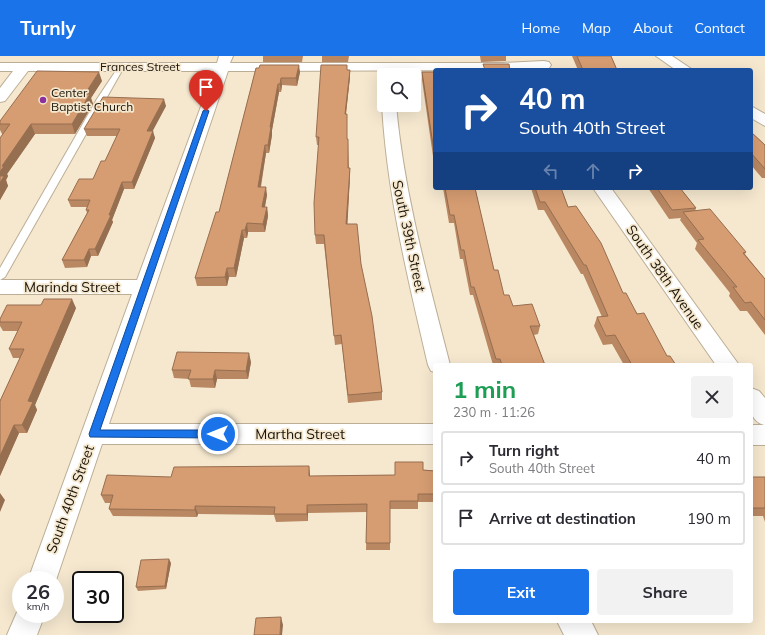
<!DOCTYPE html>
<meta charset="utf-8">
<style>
:root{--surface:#fff;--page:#f2f2f3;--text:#2b2b33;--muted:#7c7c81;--line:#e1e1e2;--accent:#1a73e8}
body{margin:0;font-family:Mulish,sans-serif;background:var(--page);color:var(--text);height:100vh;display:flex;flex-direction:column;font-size:15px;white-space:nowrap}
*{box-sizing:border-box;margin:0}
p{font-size:13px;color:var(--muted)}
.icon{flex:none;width:22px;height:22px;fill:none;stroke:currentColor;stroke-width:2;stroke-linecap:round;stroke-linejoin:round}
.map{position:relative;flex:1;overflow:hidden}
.panel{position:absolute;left:433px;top:307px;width:320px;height:260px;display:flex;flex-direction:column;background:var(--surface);border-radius:4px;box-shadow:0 4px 16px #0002}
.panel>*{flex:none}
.banner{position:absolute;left:433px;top:12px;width:320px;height:122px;border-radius:4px;box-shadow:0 4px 16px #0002;background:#1a4fa0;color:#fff;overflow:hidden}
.buttons{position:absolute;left:377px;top:12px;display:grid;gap:8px}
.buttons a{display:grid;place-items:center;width:44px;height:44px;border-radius:4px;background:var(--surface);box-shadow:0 4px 16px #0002;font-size:20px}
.speed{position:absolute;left:12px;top:515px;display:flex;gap:8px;font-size:20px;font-weight:700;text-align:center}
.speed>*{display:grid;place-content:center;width:52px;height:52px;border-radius:50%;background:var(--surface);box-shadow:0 4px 16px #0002;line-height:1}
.speed small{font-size:10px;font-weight:400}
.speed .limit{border:2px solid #111;border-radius:6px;background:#fff;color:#111}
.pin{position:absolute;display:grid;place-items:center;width:34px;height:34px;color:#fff;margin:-41px -17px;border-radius:50% 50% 50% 0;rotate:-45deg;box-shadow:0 0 4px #0007}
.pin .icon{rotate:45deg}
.me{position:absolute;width:44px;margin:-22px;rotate:270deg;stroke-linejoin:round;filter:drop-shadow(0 0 3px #0008)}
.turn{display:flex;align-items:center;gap:14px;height:84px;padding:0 20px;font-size:18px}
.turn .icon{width:52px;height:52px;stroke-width:2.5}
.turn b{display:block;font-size:28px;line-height:34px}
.lanes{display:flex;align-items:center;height:38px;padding:0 20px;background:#0003;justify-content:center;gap:20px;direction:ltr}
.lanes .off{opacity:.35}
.round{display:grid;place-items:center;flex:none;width:42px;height:42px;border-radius:4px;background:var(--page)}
.head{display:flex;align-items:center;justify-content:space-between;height:68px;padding:0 20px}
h1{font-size:24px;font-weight:700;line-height:30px;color:#1e9e55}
.button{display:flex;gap:8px;margin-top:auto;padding:8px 20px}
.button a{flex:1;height:46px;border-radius:4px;background:var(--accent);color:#fff;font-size:16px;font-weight:700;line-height:46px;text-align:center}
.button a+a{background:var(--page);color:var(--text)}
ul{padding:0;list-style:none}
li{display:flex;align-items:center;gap:12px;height:54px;margin:0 8px 6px;padding:0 12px;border:2px solid var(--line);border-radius:4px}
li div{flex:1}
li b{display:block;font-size:15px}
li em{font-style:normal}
header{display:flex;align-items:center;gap:24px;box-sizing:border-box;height:56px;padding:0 20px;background:var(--accent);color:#fff}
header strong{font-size:19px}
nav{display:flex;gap:22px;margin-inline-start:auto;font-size:14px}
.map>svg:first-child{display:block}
</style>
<header>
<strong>Turnly</strong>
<nav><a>Home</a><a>Map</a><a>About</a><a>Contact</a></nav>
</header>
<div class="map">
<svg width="765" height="579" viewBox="0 0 765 579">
<rect width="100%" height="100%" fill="#f6e8cf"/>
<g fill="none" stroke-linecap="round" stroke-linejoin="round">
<!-- lane casing -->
<g stroke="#bcae96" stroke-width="2">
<path id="lane" d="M121 9 124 11 5 221 0 224V212L97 43 119 10Z"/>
</g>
<!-- street casing -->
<g stroke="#bcae96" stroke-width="2">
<path id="street" d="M219 0H233L230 7H502L544 5 549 6 551 9 549 12 525 14 228 15 109 368H435V388H102L55 527V524H28L132 238H0V224H137L214 15H28L5 45 0 46V32L13 15H0V7H217Z
M656 0H672L693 14H676Z
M384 46V49H396C404 138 428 223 450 309H435V316L431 315 428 309C408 223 387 138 382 49Z
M751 50 765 58V70L751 62Z
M593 132H611L739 309H716Z
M751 332 759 335 765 342V389H751V369H764C747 364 751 347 751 332Z
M21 547V558H45L37 579H7Z
M557 565H591L598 579H564Z"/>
</g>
<!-- lane -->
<use href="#lane" fill="#fff" fill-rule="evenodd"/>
<!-- street -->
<use href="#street" fill="#fff" fill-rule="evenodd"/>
</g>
<!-- wall -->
<path fill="#b98762" d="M263 0H303L302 6H263Z
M322 0H349L348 6H322Z
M480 0H506V5L481 6Z
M572 0H611L617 14H578Z
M256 12 300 16 297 30 282 29 281 36H279L272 74V79L269 97H266L261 131 267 139 265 151H267L268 160 265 176H248L247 182H244L236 221H229L227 230H197L195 222 219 156Z
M347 14 350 21 346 58 347 66V83H348L349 112H350V120L347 168 361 208 382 336V344L348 347 342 288 335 289 324 188H316L315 179 319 89H317L316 81Z
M422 16H435V114L422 24Z
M102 25 91 42 93 48 75 78H35L7 118 8 120 6 124 8 130 0 144V82L3 78H2L0 74V65Z
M166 50 152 75 155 82 134 133H124L112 164 113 166 98 200H91L87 211 65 212 62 204 87 157 86 154 87 151H71L68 144 93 123 105 105 117 80H87L84 73Z
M751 76 765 89V122H762L751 109Z
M443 132H475L494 214 504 239 513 250 540 270 538 278 534 279 545 309H493L473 239H470L463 203H460L454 167H449Z
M531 132H561L568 151 623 237 667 300 676 309H624L612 288 603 289 594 270 597 261H602L583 218H581L544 154H538Z
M648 132H680L696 152 695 155 746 196 745 198 765 223V279L747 255H740L729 240 730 237 695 193 697 187 680 164 681 162 669 163Z
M76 252 35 349 37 354 27 377H19L0 420V345L20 302H13L9 293 18 275H3L0 270V263Z
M251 306 248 323H217L215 332 191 331 189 323 174 322 172 314Z
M423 414 435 415V446H418V453H390V494H366L367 456 308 457V465L276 466 274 459 198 458 197 461 113 460 109 453 111 447H105L101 439 171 421 310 418V420L395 419Z
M751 421H765V466L763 460H751Z
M171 507 166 533 138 535 136 531Z"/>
<!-- shaded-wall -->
<path fill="#966e50" d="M299 9 300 16 297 30 296 22Z
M350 14V21L345 66V58Z
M99 16 102 25 91 42 93 48 75 78 72 68 85 38Z
M281 22 282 29 281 36 280 28Z
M278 28 279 36 272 74V79L269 97 268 89 270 71Z
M164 43 166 50 149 82 147 75Z
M31 68 35 78 7 118 8 120 6 124 8 130 0 144V116L2 110Z
M153 75 155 82 134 133 132 126Z
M265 89 266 97 259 139 258 131Z
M350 112V120L347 177 346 168Z
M122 126 124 133 112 164 113 166 98 200 95 193Z
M266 131 267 139 263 160 262 151Z
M267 151 268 160 265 176 263 168Z
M247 167 248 176 247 182 245 174Z
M242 174 244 182 236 221 234 212Z
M89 193 91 200 87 211 84 204Z
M227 212 229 221 227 230 225 221Z
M72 243 76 252 35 349 37 354 27 377 22 369 28 345Z
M249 297 251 306 248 323 246 315Z
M215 314 217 323 215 332 213 323Z
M14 369 19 377 0 420V400Z
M309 410 310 418V428L309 420Z
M0 437 5 444 0 456Z
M307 449 308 457V465L307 458Z
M195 450 198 458 197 461 195 454Z
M169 503 171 507 166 533 165 530Z
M281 561 283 569 282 579H280Z"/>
<!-- building -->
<path fill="#d79d72" stroke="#966e50" d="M577 0H611L617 14H583Z
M483 8H509L510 14H485Z
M260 9H299L296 22H281L280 28H278L270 71H271L268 89H265L258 131H266L262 151H267L263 168 247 167 245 174H242L234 212H227L225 221 195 222 216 156H219L256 12H259Z
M321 9H347V14H350L345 58H347V83H348V112H350L346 168H357L361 208 372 260 382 336 348 339 341 279 334 280 324 179H315L314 147 319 81H316Z
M37 15 99 16 85 38H90L72 68H31L2 110H4L0 116V82L10 68H0V65Z
M422 16H435V102Z
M103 41 164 43 147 75H153L132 126H122L109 159H111L95 193H89L84 204H62L89 154H86L90 144H68L79 123H93L101 105H105L120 73H84Z
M751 76 765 89V113L751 97Z
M0 120H4L0 127Z
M445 132H475L494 214H498L504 239H509L513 250 532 248 540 270H530L545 309H502L500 303H496L474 231H471L464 194H461L454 159H450Z
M535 132H561L568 151 576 150 601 187 623 237H626L637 258 644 257 667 300H670L676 309H632L615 279 606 280 597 261 608 260 586 209H584L545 146H540Z
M657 132H680L696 152 672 154Z
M710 153 746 196 743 197 765 223V264L751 246 745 247 733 231H737L698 184 704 183 683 156Z
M44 243H72L28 345 33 346 22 369H14L0 400V345L24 293H9L22 266H0V263L7 249H41Z
M177 296 249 297 246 315 215 314 213 323H188L191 314H172Z
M395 406H423V414L435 415V438H418V445H390V487H366L367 448 307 449V458H274L275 451 195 450V454L109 453 113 439H101L107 419 171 421 174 411 309 410V420L395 419Z
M751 421H765V452H751Z
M169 503 165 530 136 531 141 504Z
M281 561 280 579H254L256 562Z"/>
<!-- route -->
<path fill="#1a73e8" stroke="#114b97" d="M206 53 209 55 100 374H218L223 378 218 382 90 381 89 378 203 55Z"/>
<!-- markers -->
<circle fill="#8c319c" stroke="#f6e8cf" stroke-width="1.5" cx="43" cy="44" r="4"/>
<g text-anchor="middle" stroke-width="3.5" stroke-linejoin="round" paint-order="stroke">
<!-- far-street labels -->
<g font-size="12" fill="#19140b" stroke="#f6e8cf">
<text x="140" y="15">Frances Street</text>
</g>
<!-- far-poi labels -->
<g font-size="12" fill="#19140b" stroke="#f6e8cf" text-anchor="start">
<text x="51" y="41">Center<tspan x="51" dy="14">Baptist Church</tspan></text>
</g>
<!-- street labels -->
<g font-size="14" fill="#19140b" stroke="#f6e8cf">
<text transform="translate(409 180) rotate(78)" y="5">South 39th Street</text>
<text transform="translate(665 221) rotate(55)" y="5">South 38th Avenue</text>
<text x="72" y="236">Marinda Street</text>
<text x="300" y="383">Martha Street</text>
<text transform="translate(70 443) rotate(-70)" y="5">South 40th Street</text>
</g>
</g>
</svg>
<div class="buttons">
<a><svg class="icon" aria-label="search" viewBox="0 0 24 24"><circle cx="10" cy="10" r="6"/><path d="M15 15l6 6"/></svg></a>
</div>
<div class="speed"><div>26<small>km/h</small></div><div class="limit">30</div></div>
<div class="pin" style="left:206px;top:55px;background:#d93025"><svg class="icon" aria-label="arrive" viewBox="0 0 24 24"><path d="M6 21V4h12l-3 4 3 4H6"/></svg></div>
<svg class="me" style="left:218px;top:378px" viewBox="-20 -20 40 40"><circle r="17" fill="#1a73e8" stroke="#fff" stroke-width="3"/><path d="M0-11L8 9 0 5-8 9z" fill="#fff"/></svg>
<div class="banner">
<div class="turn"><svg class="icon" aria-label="right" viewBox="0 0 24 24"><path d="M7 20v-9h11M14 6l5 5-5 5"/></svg><div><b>40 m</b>South 40th Street</div></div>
<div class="lanes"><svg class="icon off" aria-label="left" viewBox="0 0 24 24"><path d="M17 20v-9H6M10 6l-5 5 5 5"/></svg><svg class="icon off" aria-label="ahead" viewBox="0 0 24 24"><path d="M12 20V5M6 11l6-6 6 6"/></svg><svg class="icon" aria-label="right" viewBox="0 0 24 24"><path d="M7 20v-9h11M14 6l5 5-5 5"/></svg></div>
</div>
<section class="panel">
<div class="head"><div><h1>1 min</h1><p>230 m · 11:26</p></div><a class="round"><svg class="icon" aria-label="close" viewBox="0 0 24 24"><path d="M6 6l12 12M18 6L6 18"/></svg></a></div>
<ul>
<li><svg class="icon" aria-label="right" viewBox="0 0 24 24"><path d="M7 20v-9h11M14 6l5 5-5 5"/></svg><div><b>Turn right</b><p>South 40th Street</p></div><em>40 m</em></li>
<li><svg class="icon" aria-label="arrive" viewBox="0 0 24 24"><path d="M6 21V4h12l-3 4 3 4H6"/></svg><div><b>Arrive at destination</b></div><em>190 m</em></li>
</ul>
<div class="button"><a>Exit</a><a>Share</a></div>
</section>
</div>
